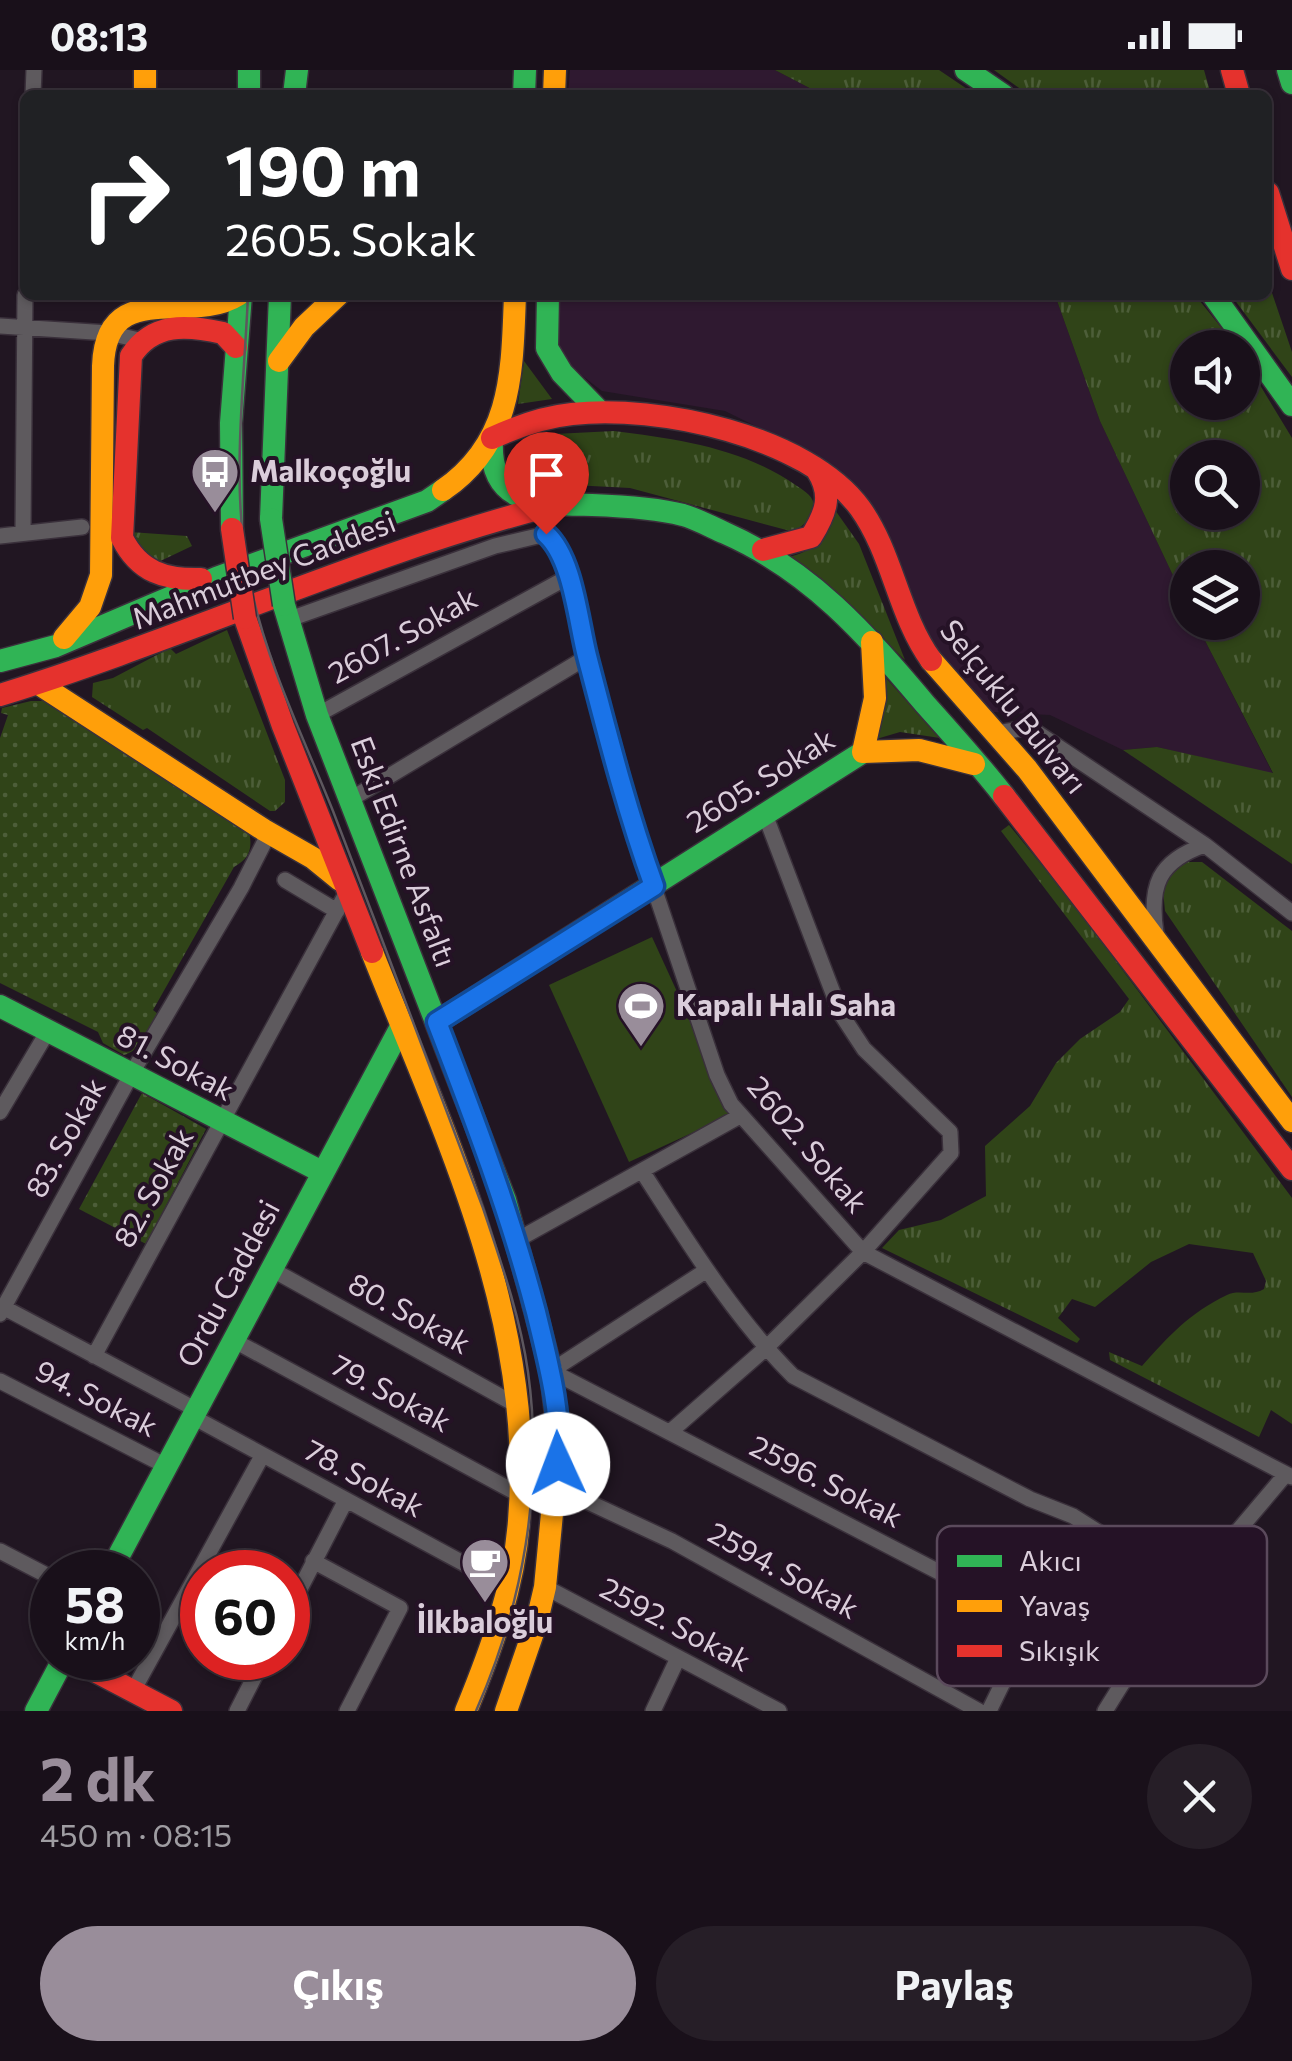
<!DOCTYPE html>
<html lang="tr">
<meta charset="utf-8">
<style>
:root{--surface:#19101a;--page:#261e27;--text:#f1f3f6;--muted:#9f9da2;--line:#373039;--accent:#998d9a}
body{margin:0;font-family:Commissioner,sans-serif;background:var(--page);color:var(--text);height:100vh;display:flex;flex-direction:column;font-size:38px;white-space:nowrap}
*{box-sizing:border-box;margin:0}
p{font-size:32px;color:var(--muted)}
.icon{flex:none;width:55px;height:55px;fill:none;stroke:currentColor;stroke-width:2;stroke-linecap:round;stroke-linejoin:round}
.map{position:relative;height:1641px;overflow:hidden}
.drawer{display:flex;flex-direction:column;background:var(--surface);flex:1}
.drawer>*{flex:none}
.top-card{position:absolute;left:20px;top:20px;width:1252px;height:210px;border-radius:15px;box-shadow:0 2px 8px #0004,0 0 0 2px var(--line);background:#202124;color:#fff;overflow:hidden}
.fabs{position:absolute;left:1170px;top:260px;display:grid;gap:20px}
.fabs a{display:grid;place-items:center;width:90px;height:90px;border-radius:50%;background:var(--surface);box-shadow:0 2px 8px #0004,0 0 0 2px var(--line);font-size:50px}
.speed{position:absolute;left:30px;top:1480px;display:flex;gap:20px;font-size:50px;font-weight:700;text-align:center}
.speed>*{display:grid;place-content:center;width:130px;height:130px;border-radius:50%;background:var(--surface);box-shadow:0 2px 8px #0004,0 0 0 2px var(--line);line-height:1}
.speed small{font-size:25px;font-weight:400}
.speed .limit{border:15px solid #d22;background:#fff;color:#111}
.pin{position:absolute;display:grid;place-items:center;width:85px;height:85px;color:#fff;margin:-102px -42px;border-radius:50% 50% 50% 0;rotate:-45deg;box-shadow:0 0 10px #0007}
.pin .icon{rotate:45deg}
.me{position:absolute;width:110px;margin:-55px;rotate:358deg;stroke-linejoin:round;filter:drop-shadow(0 0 8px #0008)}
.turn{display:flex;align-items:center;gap:35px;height:210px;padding:0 40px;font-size:45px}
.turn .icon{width:130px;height:130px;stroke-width:2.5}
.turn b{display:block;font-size:70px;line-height:85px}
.round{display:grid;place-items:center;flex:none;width:105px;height:105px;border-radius:52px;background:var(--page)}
.head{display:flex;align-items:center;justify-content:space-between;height:170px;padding:0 40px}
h1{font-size:60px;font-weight:700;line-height:75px;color:var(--accent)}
.button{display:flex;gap:20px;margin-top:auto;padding:20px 40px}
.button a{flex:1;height:115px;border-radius:60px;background:var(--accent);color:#fff;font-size:40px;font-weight:700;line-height:115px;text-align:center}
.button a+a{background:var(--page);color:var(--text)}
.status{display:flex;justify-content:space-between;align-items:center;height:70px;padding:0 50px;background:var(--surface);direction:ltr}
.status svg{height:28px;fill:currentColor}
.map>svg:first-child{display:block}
</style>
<div class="status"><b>08:13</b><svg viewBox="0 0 49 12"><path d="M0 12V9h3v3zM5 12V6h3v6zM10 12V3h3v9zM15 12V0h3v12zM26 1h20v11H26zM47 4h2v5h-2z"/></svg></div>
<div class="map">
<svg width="1292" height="1641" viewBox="0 0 1292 1641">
<defs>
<pattern id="grass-tufts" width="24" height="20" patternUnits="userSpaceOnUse" patternTransform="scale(2.5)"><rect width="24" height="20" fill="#304418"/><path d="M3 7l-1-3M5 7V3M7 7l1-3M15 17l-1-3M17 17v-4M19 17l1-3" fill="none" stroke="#4d5e39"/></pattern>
<pattern id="park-dots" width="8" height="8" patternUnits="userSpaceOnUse" patternTransform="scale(2.5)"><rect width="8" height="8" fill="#304418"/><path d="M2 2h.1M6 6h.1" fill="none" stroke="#4d5e39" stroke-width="1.8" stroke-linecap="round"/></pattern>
</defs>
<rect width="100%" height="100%" fill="#211622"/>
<!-- built -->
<path fill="#2f1930" d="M570 0H775L823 25H568Z
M557 225H1055L1100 351 1187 535 1188 552 1196 553 1273 704 1157 677 1123 680 1050 645 992 642 930 572 826 391 725 341 602 321 558 287Z"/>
<!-- grass -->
<path fill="url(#grass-tufts)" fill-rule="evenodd" d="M775 0H939L976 25H823Z
M994 0H1204L1211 25H1029Z
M1268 211 1292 282V307L1231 225H1268Z
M1055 225H1195L1237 277 1188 278V332H1242L1243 287 1292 368V794L1123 680 1157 677 1273 703 1196 553 1242 552V498H1188L1187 535 1100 351ZM1188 388H1242V442H1188Z
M524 291 552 329 518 334Z
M614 361C678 369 743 378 797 416 806 422 815 427 814 439 812 450 801 456 794 462L630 418 534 413 519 406 513 392 521 371 535 365Z
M835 440 859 474 905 590 824 513 786 488C818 479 824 471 835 440Z
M130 462 187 466 192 476 152 495Z
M227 560 285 710V732L275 741H270L147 658 143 660 92 627 93 613 113 608 170 578 176 584Z
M885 607 940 668 900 662 873 670Z
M1009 755 1069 828 1292 1128V1354L1271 1340 1259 1367 1110 1290 1109 1282 1142 1296C1170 1265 1188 1244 1227 1225 1239 1219 1251 1227 1264 1219L1266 1211 1253 1183 1189 1174 1151 1192 1095 1237 1072 1229 1058 1248 1080 1269 1077 1273 882 1178 899 1160 941 1150 986 1126 985 1076 1030 1036 1056 993 1080 969 1120 942 1129 929 1001 761Z
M1188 792H1202L1292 861V1027L1165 841 1163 820 1173 799Z"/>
<!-- park -->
<path fill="url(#park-dots)" d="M31 631H52L249 762C253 779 249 789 234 797L153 940 158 944C149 960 142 980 124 985L103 973 98 962 0 913V668L8 645 1 643 2 638Z
M142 1023 206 1059 146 1174 79 1139Z"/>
<!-- garden -->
<path fill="#304418" d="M652 867 733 1044 629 1092 549 915Z"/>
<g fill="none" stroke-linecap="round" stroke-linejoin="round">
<!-- street casing -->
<g stroke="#3a303b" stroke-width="18">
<path id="street" d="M33 25 34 0
M0 256 109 263 139 270
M23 461 25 225
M0 466 82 457
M287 550 495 476 546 464 558 474 649 803 717 1005 731 1034 863 1182 1286 1404
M317 645 568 507
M997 663 1026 658 1036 662 1205 775 1292 843
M351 729 587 587
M285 810 337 841
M1156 863C1149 816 1158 791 1205 775
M0 1042 48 961
M642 1101C688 1172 733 1246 793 1306L1030 1429 1073 1446 1139 1488 1182 1527
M517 1170 740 1046
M271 1199 520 1337
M3 1237 195 1339
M0 1244 136 996 241 818 269 763
M233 1270 522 1426
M94 1286 348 820
M551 1301 1130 1601
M551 1301 707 1200
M0 1311 166 1396
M193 1347 511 1519
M670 1362 766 1278 863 1182 951 1083 950 1062 864 979 841 944 764 742
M556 1417 672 1471 979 1641
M0 1481 52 1508
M313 1491 400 1538 347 1641
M545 1517 779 1641
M288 1542 346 1430
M133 1621 262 1386
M237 1641 264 1588
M653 1641 678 1588
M989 1641 1034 1549
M1105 1641 1130 1601 1156 1546 1182 1527 1286 1404 1292 1407"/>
</g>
<!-- fast casing -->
<g stroke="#3a303b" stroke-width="25">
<path id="fast" d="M249 0V25
M966 0 1003 25
M1288 0 1292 13
M294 25 297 0
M524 25 525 0
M548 225 547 278 562 303 598 340
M1213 225 1292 335
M492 368C488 437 540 434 592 435 620 436 656 438 683 445 697 449 711 457 725 463 811 501 865 563 925 634 952 664 979 694 1004 726
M271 449 280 225
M232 459 231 353 241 225
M284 535 317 645 505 1130 534 1236
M0 591 56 576 216 508 427 431 443 420
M0 936 322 1102
M437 952 863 682
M110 1502 402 955
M36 1641 64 1588"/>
</g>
<!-- slow casing -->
<g stroke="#3a303b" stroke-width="25">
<path id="slow" d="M145 0V25
M554 25 555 0
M279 291 304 257 338 225
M443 420C513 372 512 302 515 225
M64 568 90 537 101 505 103 296C106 206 189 256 238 225
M872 572 875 628 863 682 919 680 974 694
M931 590 1027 699 1292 1051
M39 614 264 760 313 788 340 810
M372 882C444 1064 536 1250 519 1451 514 1518 491 1580 466 1641
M506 1641 537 1551 545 1517 559 1370 551 1301 534 1236"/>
</g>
<!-- jam casing -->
<g stroke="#3a303b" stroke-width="25">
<path id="jam" d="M1232 0 1239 25
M1268 123 1292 199
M492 368C518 356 543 347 572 344 657 334 807 366 860 438 893 484 898 544 931 590
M763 480 811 467C826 443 833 425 817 400
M201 509C165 510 139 502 122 468L131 286C153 252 187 255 223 263L236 277
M245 548 283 656 372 882
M0 625C184 568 359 486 545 437
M1004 726 1292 1099
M70 1588 171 1641"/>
</g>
<!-- street -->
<use href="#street" stroke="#5e5a5e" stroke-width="15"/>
<!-- fast -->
<use href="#fast" stroke="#30b455" stroke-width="22"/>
<!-- slow -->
<use href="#slow" stroke="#ff9f0a" stroke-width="22"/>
<!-- jam -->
<use href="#jam" stroke="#e5322d" stroke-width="22"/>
<!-- tram -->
<path stroke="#5d575e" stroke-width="2.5" d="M248 225C244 320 230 419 250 513 266 592 303 666 333 741 384 873 433 1006 483 1138 501 1192 520 1246 528 1302 544 1417 523 1535 476 1641"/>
<!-- fast-bridge casing -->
<g stroke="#3a303b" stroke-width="25" stroke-linecap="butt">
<path id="fast-bridge" d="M271 449 284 535"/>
</g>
<!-- jam-bridge casing -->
<g stroke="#3a303b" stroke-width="25" stroke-linecap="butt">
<path id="jam-bridge" d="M232 459 245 548"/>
</g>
<!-- fast-bridge -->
<use href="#fast-bridge" stroke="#30b455" stroke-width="22"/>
<!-- jam-bridge -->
<use href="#jam-bridge" stroke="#e5322d" stroke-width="22"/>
</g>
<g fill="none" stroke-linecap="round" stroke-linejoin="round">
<!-- route casing -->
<g stroke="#114b97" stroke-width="25">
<path id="route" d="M546 464C573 488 578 551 587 586 607 663 627 742 654 816L437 952C474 1048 510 1143 536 1242 548 1292 562 1342 558 1394"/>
</g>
<!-- route -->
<use href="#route" stroke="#1a73e8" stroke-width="18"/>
</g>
<!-- icons -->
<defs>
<g id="bus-pin" transform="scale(2.5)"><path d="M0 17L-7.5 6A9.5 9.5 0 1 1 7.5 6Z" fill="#998d9a" stroke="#251226"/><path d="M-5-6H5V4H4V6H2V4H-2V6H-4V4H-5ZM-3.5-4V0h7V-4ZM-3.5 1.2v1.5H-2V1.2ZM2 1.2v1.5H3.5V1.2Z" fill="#fff"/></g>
<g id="stadium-pin" transform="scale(2.5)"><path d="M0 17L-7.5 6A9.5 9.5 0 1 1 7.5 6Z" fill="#998d9a" stroke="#251226"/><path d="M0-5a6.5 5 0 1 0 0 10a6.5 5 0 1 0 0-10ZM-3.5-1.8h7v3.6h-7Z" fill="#fff"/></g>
<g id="cafe-pin" transform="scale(2.5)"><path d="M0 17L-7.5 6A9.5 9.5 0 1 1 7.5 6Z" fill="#998d9a" stroke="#251226"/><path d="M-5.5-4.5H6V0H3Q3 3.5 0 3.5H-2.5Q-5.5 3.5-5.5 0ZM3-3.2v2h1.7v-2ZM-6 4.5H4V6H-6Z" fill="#fff"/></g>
</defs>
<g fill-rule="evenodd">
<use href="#bus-pin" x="215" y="402"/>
<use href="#stadium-pin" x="641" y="936"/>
<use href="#cafe-pin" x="485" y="1492"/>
</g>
<g text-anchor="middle" stroke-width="8" stroke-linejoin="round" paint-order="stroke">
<!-- poi labels -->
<g font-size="30" font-weight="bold" fill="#dacdda" stroke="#251226" text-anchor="start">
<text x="250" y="412">Malkoçoğlu</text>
<text x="676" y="946">Kapalı Halı Saha</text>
<text x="485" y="1563" text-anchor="middle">İlkbaloğlu</text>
</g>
<!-- street labels -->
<g font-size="30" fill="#dacdda" stroke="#251226">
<text transform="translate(264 501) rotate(-21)" y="10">Mahmutbey Caddesi</text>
<text transform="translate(403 566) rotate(-29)" y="10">2607. Sokak</text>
<text transform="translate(1013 637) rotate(51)" y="10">Selçuklu Bulvarı</text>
<text transform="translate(761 711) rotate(-32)" y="10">2605. Sokak</text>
<text transform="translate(403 782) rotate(69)" y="10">Eski Edirne Asfaltı</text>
<text transform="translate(175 993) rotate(28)" y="10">81. Sokak</text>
<text transform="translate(66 1068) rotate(-61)" y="10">83. Sokak</text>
<text transform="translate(807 1075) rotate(50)" y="10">2602. Sokak</text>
<text transform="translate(154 1118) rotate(-61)" y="10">82. Sokak</text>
<text transform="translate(229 1214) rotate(-62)" y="10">Ordu Caddesi</text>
<text transform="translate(409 1244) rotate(29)" y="10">80. Sokak</text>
<text transform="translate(391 1324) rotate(28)" y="10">79. Sokak</text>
<text transform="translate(96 1329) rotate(27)" y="10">94. Sokak</text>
<text transform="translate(364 1409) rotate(28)" y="10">78. Sokak</text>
<text transform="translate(826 1412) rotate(27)" y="10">2596. Sokak</text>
<text transform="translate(783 1501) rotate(29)" y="10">2594. Sokak</text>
<text transform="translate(675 1555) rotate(28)" y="10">2592. Sokak</text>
</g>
</g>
<!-- legend -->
<rect x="937" y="1456" width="330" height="160" rx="15" fill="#251226" stroke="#5b4a5c" stroke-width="2.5"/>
<rect x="957" y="1485" width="45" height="12" fill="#30b455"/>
<rect x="957" y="1530" width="45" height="12" fill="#ff9f0a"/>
<rect x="957" y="1575" width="45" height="12" fill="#e5322d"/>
<g font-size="28" fill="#dacdda">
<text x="1019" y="1501">Akıcı</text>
<text x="1019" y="1546">Yavaş</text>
<text x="1019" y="1591">Sıkışık</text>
</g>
</svg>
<div class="fabs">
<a><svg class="icon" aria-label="sound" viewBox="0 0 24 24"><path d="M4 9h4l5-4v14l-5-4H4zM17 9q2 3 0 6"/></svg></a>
<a><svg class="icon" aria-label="search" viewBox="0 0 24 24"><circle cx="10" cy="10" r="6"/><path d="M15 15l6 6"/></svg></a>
<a><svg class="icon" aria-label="layers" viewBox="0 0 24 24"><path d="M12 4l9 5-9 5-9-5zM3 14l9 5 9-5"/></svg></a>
</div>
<div class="speed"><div>58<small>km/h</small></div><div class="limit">60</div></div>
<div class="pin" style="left:546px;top:464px;background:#d93025"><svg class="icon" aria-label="arrive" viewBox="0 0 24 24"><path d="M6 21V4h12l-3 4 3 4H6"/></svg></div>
<svg class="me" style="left:558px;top:1394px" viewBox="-20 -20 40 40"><circle r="19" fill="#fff"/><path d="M0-13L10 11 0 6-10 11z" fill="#1a73e8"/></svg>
<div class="top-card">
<div class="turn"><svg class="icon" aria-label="right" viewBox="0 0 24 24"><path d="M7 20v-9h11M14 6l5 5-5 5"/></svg><div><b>190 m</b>2605. Sokak</div></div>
</div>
</div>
<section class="drawer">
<div class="head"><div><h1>2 dk</h1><p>450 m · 08:15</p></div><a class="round"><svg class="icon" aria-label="close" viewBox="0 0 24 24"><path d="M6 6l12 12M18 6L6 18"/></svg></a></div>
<div class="button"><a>Çıkış</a><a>Paylaş</a></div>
</section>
